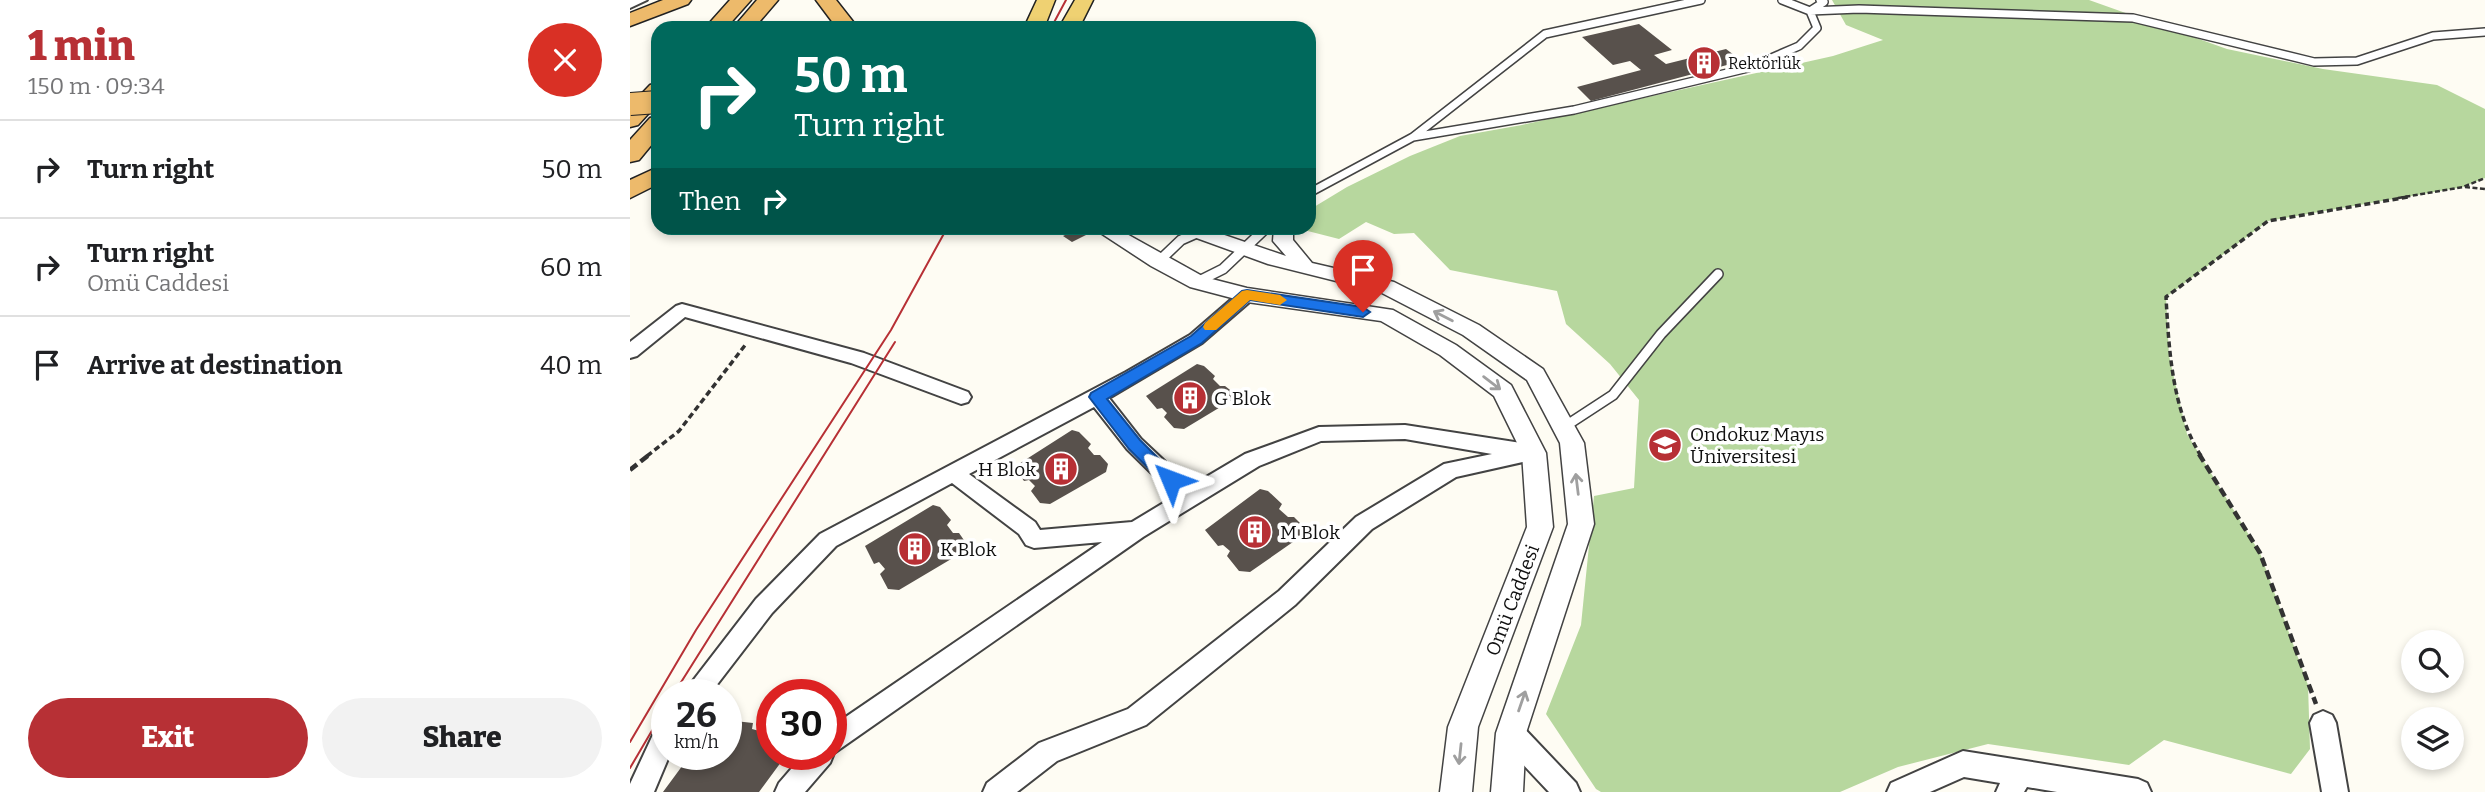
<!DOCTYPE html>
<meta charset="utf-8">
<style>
:root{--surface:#fff;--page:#f2f2f2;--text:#202124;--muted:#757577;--line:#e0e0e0;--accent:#b73035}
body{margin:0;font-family:Bitter,serif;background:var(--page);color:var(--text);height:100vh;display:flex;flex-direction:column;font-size:26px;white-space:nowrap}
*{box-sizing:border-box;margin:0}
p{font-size:23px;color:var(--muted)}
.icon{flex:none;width:38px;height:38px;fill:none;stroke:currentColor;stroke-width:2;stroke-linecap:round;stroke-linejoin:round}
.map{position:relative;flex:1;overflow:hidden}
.details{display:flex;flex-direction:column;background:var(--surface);width:630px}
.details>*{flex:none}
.top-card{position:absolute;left:21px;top:21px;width:665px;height:214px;border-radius:21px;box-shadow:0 4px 10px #0003;background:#00695c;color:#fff;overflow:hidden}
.controls{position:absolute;left:1771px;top:630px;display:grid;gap:14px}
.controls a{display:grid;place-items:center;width:63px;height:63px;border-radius:50%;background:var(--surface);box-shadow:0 4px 10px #0003;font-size:35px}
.speed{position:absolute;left:21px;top:679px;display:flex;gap:14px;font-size:35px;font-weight:700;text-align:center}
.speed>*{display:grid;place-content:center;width:91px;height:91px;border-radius:50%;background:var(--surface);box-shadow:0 4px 10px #0003;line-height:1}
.speed small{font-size:18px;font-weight:400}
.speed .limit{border:10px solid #d22;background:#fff;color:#111}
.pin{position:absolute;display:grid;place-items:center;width:60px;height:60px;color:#fff;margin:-72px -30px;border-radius:50% 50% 50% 0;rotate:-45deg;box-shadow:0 0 7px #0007}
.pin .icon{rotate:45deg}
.me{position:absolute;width:77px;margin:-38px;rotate:314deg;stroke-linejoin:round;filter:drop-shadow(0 0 5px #0008)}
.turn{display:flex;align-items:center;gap:24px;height:147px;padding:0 28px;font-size:32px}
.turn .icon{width:91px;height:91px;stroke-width:2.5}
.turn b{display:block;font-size:49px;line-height:60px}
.then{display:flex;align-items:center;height:66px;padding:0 28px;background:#0003;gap:14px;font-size:26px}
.round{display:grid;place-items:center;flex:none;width:74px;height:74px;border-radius:37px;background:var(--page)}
.summary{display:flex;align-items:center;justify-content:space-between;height:119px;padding:0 28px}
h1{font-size:42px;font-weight:800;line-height:52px;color:var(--accent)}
.primary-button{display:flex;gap:14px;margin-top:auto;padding:14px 28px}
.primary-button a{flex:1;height:80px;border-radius:42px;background:var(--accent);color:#fff;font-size:28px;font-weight:800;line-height:80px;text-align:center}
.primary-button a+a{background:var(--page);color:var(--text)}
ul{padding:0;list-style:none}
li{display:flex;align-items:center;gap:21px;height:98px;padding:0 28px;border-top:2px solid var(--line)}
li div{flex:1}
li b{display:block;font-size:26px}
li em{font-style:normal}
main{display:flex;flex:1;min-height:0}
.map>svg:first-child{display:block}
</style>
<main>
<section class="details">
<div class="summary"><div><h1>1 min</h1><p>150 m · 09:34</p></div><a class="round" style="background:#d93025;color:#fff"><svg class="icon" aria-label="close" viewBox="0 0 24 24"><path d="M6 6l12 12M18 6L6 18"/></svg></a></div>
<ul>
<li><svg class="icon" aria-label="right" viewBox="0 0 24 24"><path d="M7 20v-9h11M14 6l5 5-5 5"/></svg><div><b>Turn right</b></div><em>50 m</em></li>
<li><svg class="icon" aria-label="right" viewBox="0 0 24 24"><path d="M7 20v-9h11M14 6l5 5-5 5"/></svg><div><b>Turn right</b><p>Omü Caddesi</p></div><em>60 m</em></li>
<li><svg class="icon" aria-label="arrive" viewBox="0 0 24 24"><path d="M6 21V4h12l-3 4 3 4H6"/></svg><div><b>Arrive at destination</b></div><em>40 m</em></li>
</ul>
<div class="primary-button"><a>Exit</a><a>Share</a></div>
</section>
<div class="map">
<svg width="1855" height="792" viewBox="0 0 1855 792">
<rect width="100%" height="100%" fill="#fefcf3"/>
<!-- forest -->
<path fill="#b7d79e" d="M1202 0H1459L1597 49 1693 69 1807 85 1855 109V178L1833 187 1638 221 1536 297 1539 356 1557 434 1630 553 1678 685 1680 749 1661 774 1534 740 1499 765 1358 744 1268 767 1210 792H971L966 789 916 714 951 625 964 496 1004 488 1009 400 980 364 936 324 927 291 820 270 784 233 764 234 736 222 709 239 666 228H679V210L717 187 780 156 830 136 892 125 1203 56 1253 40 1216 25Z"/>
<!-- building -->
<path fill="#58514c" d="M1009 24 1042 50 1024 55 1036 64 1096 49 1112 61 961 101 947 87 1011 70 1000 61 983 65 952 37Z
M449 228H470L442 242 433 236Z
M567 364 574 366 585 376 583 379 590 386H595L604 393 602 400 554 429 544 428 534 417 537 413 532 408 527 409 516 396Z
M442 430 449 432 461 444 458 448 464 455H470L478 464 476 472 420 504 410 503 401 491 405 486 399 480 394 481 384 467Z
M630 489 638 491 652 504 649 509 658 517H664L673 526V535L620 572 609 571 597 556 600 551 593 545 588 546 575 530Z
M303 505 310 507 321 520 317 525 323 533H329L336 543 333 552 269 590 258 589 250 574 255 569 249 562 244 564 235 546Z
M96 720 123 723 122 729 137 733 142 731V754H157L129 792H33L61 754H96Z"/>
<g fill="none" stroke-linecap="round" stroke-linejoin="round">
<!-- service-far1 casing -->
<g stroke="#434343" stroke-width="10">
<path id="service-far1" d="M1190 0 1194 2 1180 11 1229 9 1503 18 1684 62 1727 61 1803 36 1855 32
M783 137 944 110 1118 68 1169 46 1187 28 1180 11 1152 0
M679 193 783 137 915 34 1071 0"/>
</g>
<!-- service casing -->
<g stroke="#434343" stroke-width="12">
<path id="service" d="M528 262 551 240 578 228
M567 282 593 269 636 228
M934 427 983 395 1031 334 1088 274"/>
</g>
<!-- minor casing -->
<g stroke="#434343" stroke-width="4">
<path id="minor" d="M0 0H17L0 8Z
M617 289 626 295 623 299 572 343 479 398 511 439 561 486 615 454 689 427 775 425 904 445 911 448 914 453 911 458 826 477 742 529 665 605 516 725 427 761 387 792H353L357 783 409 743 498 709 649 591 726 517 814 464 862 454 775 439 691 441 629 466 513 537 204 753 200 763 175 792H145L149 783 174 754H201V727L472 542 404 548 396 545 389 534 322 483 206 546 142 613 79 695H52L126 599 190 534 496 372 560 335 611 291ZM464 407 497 449 545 496 502 522 410 530 405 522 339 474Z
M52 304 234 353 338 392 341 397 338 402 331 404 221 363 55 317 7 356 0 358V342L46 306Z
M1693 711 1702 715 1706 723 1718 792H1692L1680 723 1684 715Z
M37 721V754H40L24 792H0V784L28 724Z
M881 721 890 724 946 783 950 792H919L872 742 868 733 872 724Z
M1333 751 1508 779 1517 783 1521 792H1427L1397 787 1394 792H1366L1370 783 1334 777 1300 792H1257L1261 783Z"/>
</g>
<!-- tertiary casing -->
<g stroke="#434343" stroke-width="3">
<path id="tertiary" d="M463 228H486L574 277 617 288 763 310 826 345 881 385 916 453 923 527 848 727 842 792H810L818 727 897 527 892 453 864 396 810 355 751 321 617 302 560 287 521 266Z
M547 228H574L656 256 643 241 644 228H663V240L682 263 764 282 849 325 913 369 954 443 964 524 896 733 893 792H861L866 733 938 524 930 443 897 380 833 335 750 292 638 264 550 232Z"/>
</g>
<!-- primary casing -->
<g stroke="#212121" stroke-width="3">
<path id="primary" d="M407 0H425L414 28H394Z
M445 0H463L449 28H429Z"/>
</g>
<!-- trunk casing -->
<g stroke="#212121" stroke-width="3">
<path id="trunk" d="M33 0H61L58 4 0 26V13Z
M100 0H121L96 28H75Z
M127 0H148L124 28H103Z
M186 0H206L228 28H207Z
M28 83V103L8 125 0 127V106L20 85Z
M28 116V137L9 160 0 162V140L20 118Z
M28 167V184L0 198V180Z"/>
</g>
<!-- path-far2 -->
<path stroke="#323232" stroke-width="2.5" stroke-dasharray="5 2.5" stroke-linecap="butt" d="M1835 187 1855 189
M1768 198 1833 187 1855 178"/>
<!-- path-far1 -->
<path stroke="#323232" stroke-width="3.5" stroke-dasharray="6 3.5" stroke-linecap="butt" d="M17 456 49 431 116 344
M1571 456C1542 409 1539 351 1536 297L1638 221 1778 197"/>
<!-- path -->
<path stroke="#323232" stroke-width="4.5" stroke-dasharray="9 4.5" stroke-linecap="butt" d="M1569 454 1630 553 1686 704
M0 470 20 454"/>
<!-- service-far1 -->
<use href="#service-far1" stroke="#fff" stroke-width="7"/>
<!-- service -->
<use href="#service" stroke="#fff" stroke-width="9"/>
<!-- minor -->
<use href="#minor" fill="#fff" fill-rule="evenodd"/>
<!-- tertiary -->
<use href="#tertiary" fill="#fff" fill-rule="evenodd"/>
<!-- primary -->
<use href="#primary" fill="#efd172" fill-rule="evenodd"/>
<!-- trunk -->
<use href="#trunk" fill="#edba6b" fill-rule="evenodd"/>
<!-- tram -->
<path stroke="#b73035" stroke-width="2" d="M421 28 436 0
M43 695 265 342
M0 742 66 630 261 330 317 228
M0 768 37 705"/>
<!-- trunk-bridge casing -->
<g stroke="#212121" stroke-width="24" stroke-linecap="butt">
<path id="trunk-bridge" d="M0 104 28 102"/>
</g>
<!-- trunk-bridge -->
<use href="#trunk-bridge" stroke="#edba6b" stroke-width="22"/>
</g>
<!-- one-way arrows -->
<defs><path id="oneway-shaft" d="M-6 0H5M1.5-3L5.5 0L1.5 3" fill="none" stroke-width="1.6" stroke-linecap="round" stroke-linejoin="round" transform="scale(1.75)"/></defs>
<g stroke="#9f9f9f">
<use href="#oneway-shaft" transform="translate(813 316) rotate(-153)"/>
<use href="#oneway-shaft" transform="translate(862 383) rotate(37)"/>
<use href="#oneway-shaft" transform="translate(947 484) rotate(-97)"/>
<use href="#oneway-shaft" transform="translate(892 701) rotate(-71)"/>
<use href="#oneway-shaft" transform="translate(830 754) rotate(96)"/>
</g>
<!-- route -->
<path fill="#1a73e8" stroke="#114b97" stroke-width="2" d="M617 290 733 307 740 312 733 317 620 300 572 343 477 399 510 440 550 480 547 485H535L499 449 459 397 461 393 561 336 612 291Z"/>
<!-- slow -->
<path fill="#f59e0b" d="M617 290 650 295 657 300 650 305 620 300 586 330H575L573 327 575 323 612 291Z"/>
<!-- icons -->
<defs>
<g id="building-disc" transform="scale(1.75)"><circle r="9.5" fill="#b73035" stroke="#fff"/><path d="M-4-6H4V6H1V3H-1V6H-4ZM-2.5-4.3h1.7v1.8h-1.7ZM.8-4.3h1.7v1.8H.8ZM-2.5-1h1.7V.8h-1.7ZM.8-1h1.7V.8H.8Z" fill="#fff"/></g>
<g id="university-disc" transform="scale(1.75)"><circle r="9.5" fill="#b73035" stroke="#fff"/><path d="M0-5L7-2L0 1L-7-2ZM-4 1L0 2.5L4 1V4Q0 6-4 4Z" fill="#fff"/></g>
</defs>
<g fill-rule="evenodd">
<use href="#building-disc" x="1074" y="63"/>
<use href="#building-disc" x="560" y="398"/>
<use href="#university-disc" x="1035" y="445"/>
<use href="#building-disc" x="431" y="469"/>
<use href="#building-disc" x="625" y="532"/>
<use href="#building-disc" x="285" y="549"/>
</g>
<g text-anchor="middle" stroke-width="7" stroke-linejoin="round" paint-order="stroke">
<!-- far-poi labels -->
<g font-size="16" fill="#101010" stroke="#fff" text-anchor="start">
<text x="1098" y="69">Rektörlük</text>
</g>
<!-- poi labels -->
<g font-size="19" fill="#101010" stroke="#fff" text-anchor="start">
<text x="584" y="405">G Blok</text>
<text x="1060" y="441">Ondokuz Mayıs<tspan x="1060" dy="22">Üniversitesi</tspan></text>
<text x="406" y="476" text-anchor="end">H Blok</text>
<text x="650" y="539">M Blok</text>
<text x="310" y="556">K Blok</text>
</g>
<!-- street labels -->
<g font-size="19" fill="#101010" stroke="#fff">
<text transform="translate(882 600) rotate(-69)" y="7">Omü Caddesi</text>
</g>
</g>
</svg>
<div class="controls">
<a><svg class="icon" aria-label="search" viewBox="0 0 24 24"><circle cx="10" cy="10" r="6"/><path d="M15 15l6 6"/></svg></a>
<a><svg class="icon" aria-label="layers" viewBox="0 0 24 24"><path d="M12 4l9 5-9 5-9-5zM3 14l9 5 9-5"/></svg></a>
</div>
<div class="speed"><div>26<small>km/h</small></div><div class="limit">30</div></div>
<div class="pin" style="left:733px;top:312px;background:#d93025"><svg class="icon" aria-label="arrive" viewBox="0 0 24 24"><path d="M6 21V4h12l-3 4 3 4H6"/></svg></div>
<svg class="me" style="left:541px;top:480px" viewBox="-20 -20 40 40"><path d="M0-17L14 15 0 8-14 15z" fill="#1a73e8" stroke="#fff" stroke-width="4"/></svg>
<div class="top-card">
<div class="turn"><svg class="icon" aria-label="right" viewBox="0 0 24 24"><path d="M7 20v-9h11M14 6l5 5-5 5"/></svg><div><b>50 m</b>Turn right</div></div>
<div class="then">Then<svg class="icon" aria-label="right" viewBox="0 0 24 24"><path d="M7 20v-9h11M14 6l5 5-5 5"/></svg></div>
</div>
</div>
</main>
